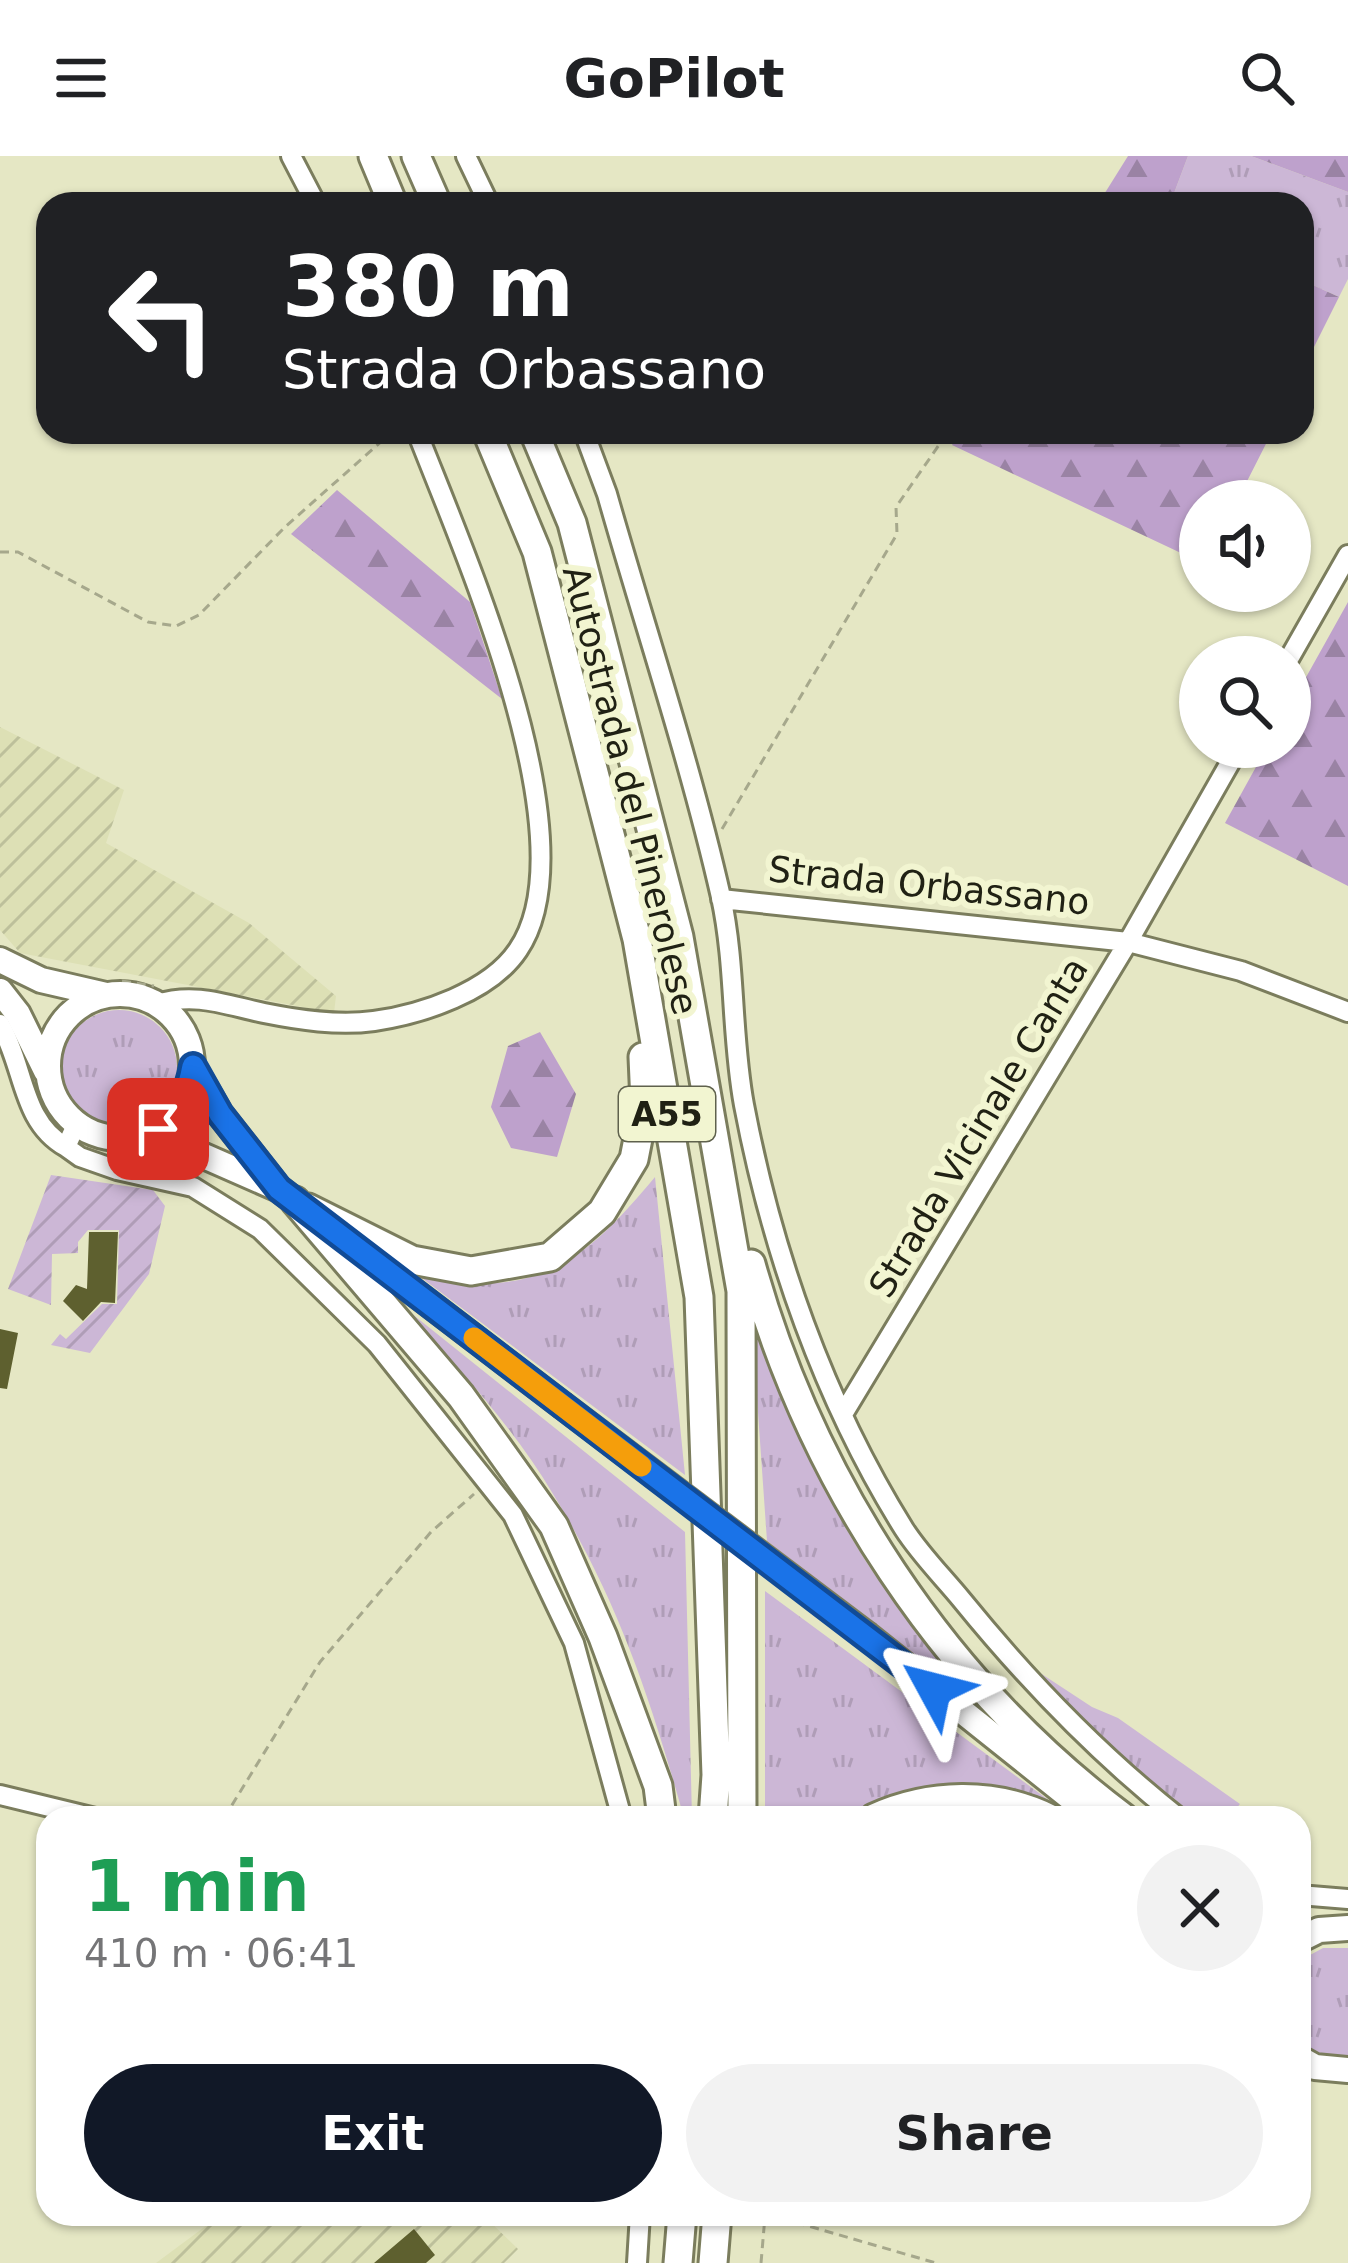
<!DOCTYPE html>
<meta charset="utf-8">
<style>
:root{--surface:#fff;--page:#f2f2f2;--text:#202124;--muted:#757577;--accent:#111827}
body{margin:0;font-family:"DejaVu Sans",sans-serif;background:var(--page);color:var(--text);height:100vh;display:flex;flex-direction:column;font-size:45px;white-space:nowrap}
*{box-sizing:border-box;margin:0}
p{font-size:39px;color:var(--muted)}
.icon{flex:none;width:66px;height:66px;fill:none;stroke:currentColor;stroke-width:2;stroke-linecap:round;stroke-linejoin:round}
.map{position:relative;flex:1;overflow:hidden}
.details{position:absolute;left:36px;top:1650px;width:1275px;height:420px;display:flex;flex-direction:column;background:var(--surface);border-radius:36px;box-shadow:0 3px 9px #0004}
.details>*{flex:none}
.top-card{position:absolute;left:36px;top:36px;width:1278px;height:252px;border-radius:36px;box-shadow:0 3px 9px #0004;background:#202124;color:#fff;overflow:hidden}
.controls{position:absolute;left:1179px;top:324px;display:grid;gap:24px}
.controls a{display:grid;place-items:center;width:132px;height:132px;border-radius:50%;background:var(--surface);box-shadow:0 3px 9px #0004;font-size:60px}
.pin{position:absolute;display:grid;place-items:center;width:102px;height:102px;color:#fff;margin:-51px;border-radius:24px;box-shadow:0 6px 18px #0006}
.me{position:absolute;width:132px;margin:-66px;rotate:308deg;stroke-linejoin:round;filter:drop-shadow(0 0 9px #0008)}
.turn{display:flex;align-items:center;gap:42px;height:252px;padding:0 48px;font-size:54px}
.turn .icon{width:156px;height:156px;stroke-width:2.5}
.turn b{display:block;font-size:84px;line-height:102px}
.round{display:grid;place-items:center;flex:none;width:126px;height:126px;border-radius:63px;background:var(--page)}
.head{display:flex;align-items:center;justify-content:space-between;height:204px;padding:0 48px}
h1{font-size:72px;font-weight:600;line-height:90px;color:#1e9e55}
.action{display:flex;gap:24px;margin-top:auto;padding:24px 48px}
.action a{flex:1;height:138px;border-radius:72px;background:var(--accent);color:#fff;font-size:48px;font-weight:600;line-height:138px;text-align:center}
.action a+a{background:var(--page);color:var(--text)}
header{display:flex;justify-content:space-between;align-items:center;height:156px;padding:0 48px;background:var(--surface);font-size:54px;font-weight:600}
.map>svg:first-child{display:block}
</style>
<header><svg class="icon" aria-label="menu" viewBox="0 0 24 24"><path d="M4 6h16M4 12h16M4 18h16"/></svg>GoPilot<svg class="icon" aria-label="search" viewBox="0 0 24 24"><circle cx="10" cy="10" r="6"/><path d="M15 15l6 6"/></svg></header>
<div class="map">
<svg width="1348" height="2107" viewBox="0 0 1348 2107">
<defs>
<pattern id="industrial-furrows" width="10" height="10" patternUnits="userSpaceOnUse" patternTransform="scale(3)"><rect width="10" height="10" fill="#dde0b5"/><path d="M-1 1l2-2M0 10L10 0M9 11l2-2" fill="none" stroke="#bdc09b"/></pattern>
<pattern id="grass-tufts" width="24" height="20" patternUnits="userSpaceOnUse" patternTransform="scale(3)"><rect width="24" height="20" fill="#ccb7d6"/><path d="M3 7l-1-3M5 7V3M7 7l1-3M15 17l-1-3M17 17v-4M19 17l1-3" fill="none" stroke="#af9db7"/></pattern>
<pattern id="forest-firs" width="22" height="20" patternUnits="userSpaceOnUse" patternTransform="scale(3)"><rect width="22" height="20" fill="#bea1cc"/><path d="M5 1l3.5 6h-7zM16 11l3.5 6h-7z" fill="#9a83a4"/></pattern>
<pattern id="garden-furrows" width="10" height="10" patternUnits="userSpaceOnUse" patternTransform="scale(3)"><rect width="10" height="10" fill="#ccb7d6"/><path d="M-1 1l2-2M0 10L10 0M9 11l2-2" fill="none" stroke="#af9db7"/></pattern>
</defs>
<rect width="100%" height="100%" fill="#e5e7c4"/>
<!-- industrial -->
<path fill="url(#industrial-furrows)" d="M0 571 124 634 106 687 249 767 336 840 334 857 20 797 0 774Z
M222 2058H482L518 2093 504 2107H156Z"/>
<!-- grass -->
<path fill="url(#grass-tufts)" d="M1188 0H1251L1348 36V123L1339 141 1302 124V48H1170Z
M61 912a58 58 0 1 1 116 0a58 58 0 1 1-116 0Z
M655 1021 685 1319 415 1117C436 1121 458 1127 480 1127 561 1130 607 1078 655 1021Z
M411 1157 685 1376 692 1662H684C651 1544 618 1444 553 1338 514 1272 460 1215 411 1157Z
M758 1182C791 1262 825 1344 873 1416 912 1473 959 1523 1006 1573L767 1385 753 1185Z
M765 1435 1058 1651 1030 1643 864 1654 851 1662H765Z
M1028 1509 1092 1551 1118 1562 1240 1648 1228 1662H1192L1127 1613Z
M1323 1792H1348V1902H1325L1299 1889V1805Z"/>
<!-- forest -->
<path fill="url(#forest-firs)" d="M1128 0H1188L1170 48H1098Z
M1251 0H1348V36Z
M1302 124 1339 141 1302 215Z
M959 276H1272L1237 345H1200V406L952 289Z
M337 334 470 446 502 543 291 378Z
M1348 446V730L1225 667 1267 591H1290V550Z
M540 876 576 938 557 1001 511 992 491 951 508 890Z"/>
<!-- garden -->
<path fill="url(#garden-furrows)" d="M51 1019 153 1034 165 1050 149 1118 90 1197 51 1189 60 1178 66 1183 102 1148H117L119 1074H88L78 1086V1097L52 1098 51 1149 8 1133Z"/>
<!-- building -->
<path fill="#5e602f" d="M89 1076H118L115 1147 101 1146 83 1165 63 1145 76 1129 87 1133Z
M0 1173 18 1177 7 1233 0 1232Z
M414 2073 435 2099 426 2107H374Z"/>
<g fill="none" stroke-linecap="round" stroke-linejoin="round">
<!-- minor casing -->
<g stroke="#7b7d5d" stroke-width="24">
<path id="minor" d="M291 0 316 48
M466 0 489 48
M584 276 607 338C645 472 690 605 721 741 736 810 731 880 744 949 772 1096 824 1245 904 1373 920 1398 942 1420 961 1443 1026 1523 1098 1598 1179 1662
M1290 501 1348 399
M721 743 1128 786 1241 815 1348 856
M157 848C195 836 226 849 264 857 299 864 338 870 374 865 422 858 490 836 518 794 593 684 461 390 417 276
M0 868C25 911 21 966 66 991
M76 969 66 991 80 1001 117 1014 193 1031 260 1073 377 1188 513 1359 574 1487 622 1662
M843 1258 1128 786 1239 591
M0 1639 95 1662
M1299 1739 1348 1743
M637 2107 640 2058"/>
</g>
<!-- major casing -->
<g stroke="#7b7d5d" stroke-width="30">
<path id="major" d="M0 804 41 824 106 839
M0 835 18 858 46 915
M48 910a72 72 0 1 1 144 0a72 72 0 1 1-144 0Z
M192 910 220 958 274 1027
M135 982 188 993 279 1033 562 1249
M868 1480 1096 1662
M1299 1784 1319 1774 1348 1772
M1299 1902 1315 1911 1348 1914"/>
</g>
<!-- highway casing -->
<g stroke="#7b7d5d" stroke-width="33">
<path id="highway" d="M373 0 393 48
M416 0 437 48
M487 276 537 396 637 783 699 1141 716 1619 713 1662
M534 276 572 367 679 781 741 1135 742 1662
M295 1045 461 1240 554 1370 603 1481 658 1630 662 1662
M308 1052 412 1104 471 1115 550 1101 602 1056 634 1003 645 947 643 901
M751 1108C811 1324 943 1527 1124 1662
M874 1662C929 1637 994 1635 1049 1662
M678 2107 682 2058
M713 2107 717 2058"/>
</g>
<!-- path -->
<path stroke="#a6a88c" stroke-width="3" stroke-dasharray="9 6" stroke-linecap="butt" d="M0 396H18L148 466 176 470 199 459 285 371 392 276
M722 673 897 378 896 351 948 276
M122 825 154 830
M224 1662 320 1506 431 1376 474 1338
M767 2058 936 2107
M761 2107 765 2060"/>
<!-- minor -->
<use href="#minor" stroke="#fff" stroke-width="18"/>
<!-- major -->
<use href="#major" stroke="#fff" stroke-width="24"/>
<!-- highway -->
<use href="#highway" stroke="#fff" stroke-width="27"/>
<!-- major-bridge casing -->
<g stroke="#7b7d5d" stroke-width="30" stroke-linecap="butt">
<path id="major-bridge" d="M562 1249 868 1480"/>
</g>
<!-- major-bridge -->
<use href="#major-bridge" stroke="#fff" stroke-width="24"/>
</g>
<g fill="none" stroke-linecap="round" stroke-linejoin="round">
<!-- route casing -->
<g stroke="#114b97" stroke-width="30">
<path id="route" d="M158 973C179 954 188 938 193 910L220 958 279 1033 934 1533"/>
</g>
<!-- route -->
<use href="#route" stroke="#1a73e8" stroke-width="21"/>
<!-- slow -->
<path stroke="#f59e0b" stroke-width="21" d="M474 1182 641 1310"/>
</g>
<g text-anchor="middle" stroke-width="12" stroke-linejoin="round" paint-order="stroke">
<!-- shield labels -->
<rect fill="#f2f5d1" stroke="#5f614d" stroke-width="3" x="619" y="931" width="96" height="54" rx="9"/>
<g font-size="33" font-weight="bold" fill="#202114">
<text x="667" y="970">A55</text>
</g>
<!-- street labels -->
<g font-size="36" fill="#202114" stroke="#f2f5d1">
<text transform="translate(631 634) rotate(76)" y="13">Autostrada del Pinerolese</text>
<text transform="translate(929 729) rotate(6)" y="13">Strada Orbassano</text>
<text transform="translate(978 971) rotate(-59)" y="13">Strada Vicinale Canta</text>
</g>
</g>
</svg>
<div class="controls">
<a><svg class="icon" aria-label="sound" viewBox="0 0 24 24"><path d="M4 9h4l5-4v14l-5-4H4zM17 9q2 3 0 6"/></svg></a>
<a><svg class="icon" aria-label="search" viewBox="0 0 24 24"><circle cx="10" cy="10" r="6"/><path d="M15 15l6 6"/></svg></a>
</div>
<div class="pin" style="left:158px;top:973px;background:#d93025"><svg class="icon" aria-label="arrive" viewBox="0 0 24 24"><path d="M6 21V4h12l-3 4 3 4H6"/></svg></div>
<svg class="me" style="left:934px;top:1533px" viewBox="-20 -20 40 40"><path d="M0-17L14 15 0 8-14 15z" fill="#1a73e8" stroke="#fff" stroke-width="4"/></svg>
<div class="top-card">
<div class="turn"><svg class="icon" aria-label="left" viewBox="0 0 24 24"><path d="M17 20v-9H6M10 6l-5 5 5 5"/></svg><div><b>380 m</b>Strada Orbassano</div></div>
</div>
<section class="details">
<div class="head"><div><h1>1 min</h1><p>410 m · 06:41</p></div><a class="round"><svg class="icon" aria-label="close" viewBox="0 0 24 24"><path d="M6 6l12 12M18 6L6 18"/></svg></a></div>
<div class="action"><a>Exit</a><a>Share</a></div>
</section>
</div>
